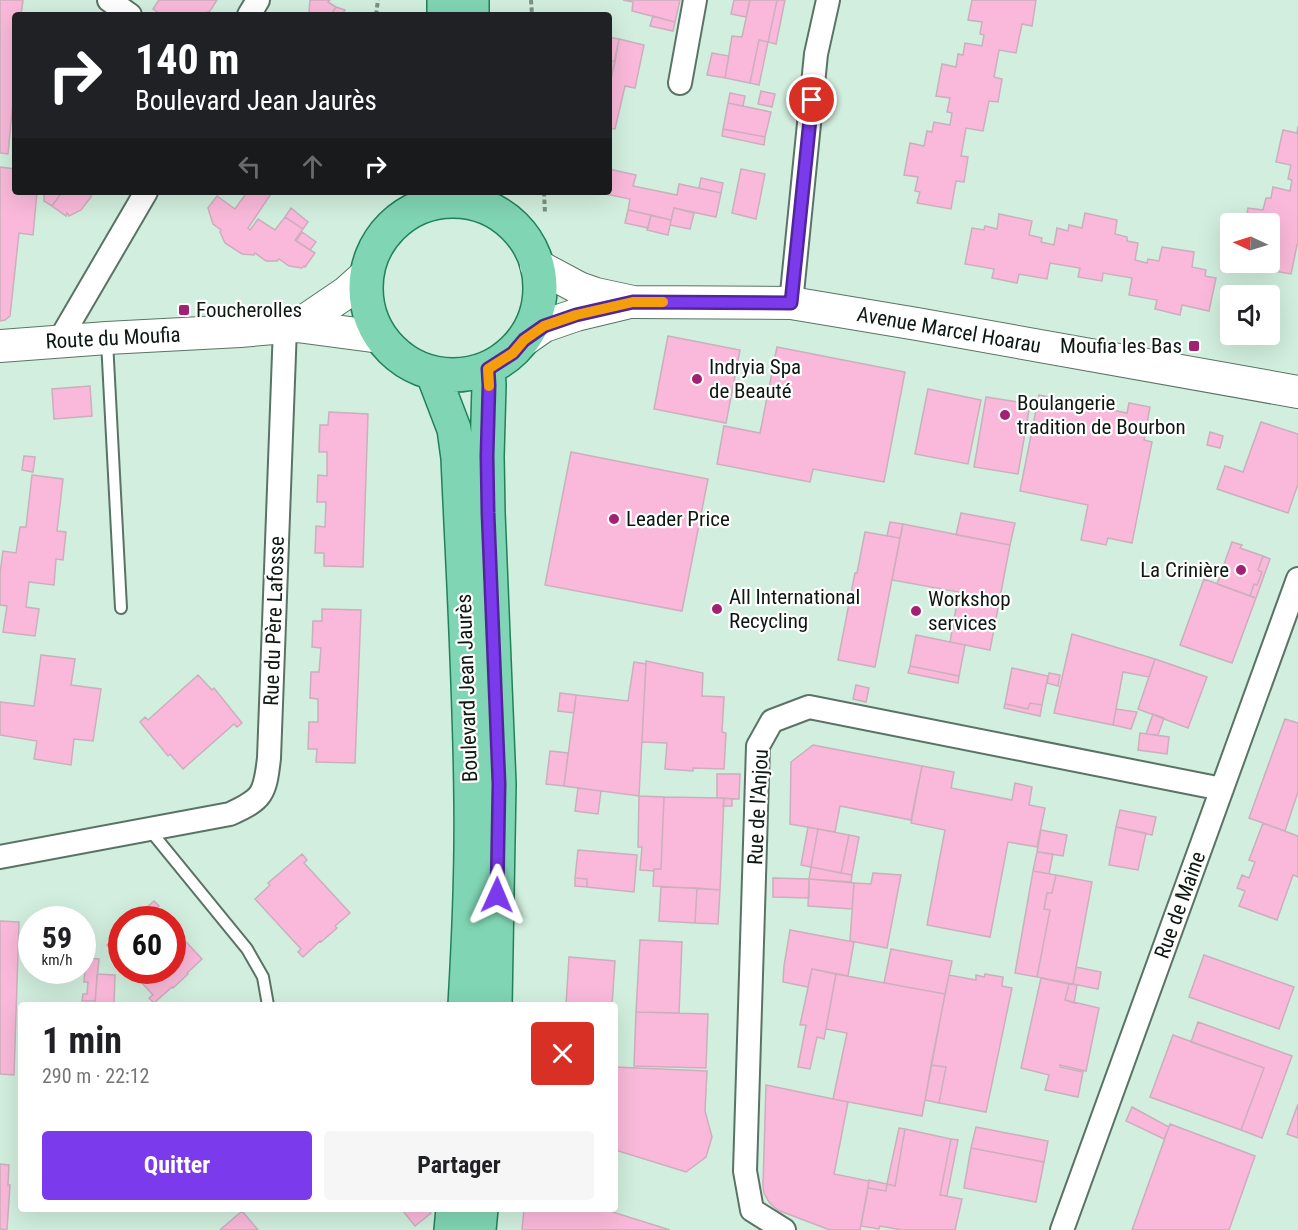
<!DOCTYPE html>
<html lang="fr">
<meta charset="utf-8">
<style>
:root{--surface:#fff;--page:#f6f6f6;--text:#202124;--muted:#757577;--accent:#7c3aed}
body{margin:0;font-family:"Roboto Condensed",sans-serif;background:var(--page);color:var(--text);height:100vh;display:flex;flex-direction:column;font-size:22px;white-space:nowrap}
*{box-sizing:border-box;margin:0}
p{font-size:20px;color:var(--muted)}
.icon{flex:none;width:33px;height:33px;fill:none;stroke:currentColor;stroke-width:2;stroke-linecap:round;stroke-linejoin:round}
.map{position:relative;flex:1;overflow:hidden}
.panel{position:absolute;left:18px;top:1002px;width:600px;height:210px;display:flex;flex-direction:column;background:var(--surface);border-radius:6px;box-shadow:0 6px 24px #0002}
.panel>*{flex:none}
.banner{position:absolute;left:12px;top:12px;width:600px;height:183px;border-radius:6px;box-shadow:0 6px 24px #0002;background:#202124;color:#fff;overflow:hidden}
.needle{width:39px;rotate:274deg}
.fabs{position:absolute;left:1220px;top:213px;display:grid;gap:12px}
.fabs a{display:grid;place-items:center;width:60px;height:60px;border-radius:6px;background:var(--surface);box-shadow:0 6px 24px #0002;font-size:30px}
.speed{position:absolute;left:18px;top:906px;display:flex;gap:12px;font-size:30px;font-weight:700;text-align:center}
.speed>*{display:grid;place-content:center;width:78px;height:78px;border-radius:50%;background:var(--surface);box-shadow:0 6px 24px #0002;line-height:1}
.speed small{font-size:15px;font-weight:400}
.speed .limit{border:9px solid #d22;background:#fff;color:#111}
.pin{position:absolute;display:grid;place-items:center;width:51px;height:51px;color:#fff;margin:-26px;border:3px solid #fff;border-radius:50%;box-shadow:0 2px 6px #0007}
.me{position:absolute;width:66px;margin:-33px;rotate:1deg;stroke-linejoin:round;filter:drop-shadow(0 0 4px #0008)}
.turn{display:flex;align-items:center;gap:21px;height:126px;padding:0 24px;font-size:27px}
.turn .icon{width:78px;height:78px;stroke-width:2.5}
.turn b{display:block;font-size:42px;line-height:51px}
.lanes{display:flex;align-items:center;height:57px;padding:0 24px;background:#0003;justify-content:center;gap:30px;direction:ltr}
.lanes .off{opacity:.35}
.round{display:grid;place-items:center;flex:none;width:63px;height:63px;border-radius:6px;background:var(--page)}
.summary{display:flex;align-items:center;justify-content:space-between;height:102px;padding:0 24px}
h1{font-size:36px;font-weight:700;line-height:45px}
.primary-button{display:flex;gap:12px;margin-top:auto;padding:12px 24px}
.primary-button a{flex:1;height:69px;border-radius:6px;background:var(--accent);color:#fff;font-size:24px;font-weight:700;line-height:69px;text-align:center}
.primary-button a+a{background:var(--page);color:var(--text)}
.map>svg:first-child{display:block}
</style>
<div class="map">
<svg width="1298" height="1230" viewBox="0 0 1298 1230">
<rect width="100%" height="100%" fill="#d1eede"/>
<!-- building -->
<path fill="#fab9da" stroke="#cbafbc" stroke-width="1.5" d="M0 0H23L21 15H15V81L8 154 0 153Z
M159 0H217L210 11 201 15H197V14L196 15H162L153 9Z
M310 0H330L328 2 336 7 331 15H310L311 14 309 13Z
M623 0H680L675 22 632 11 633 2Z
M734 0H750L746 17 731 14Z
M750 0H777L768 42 759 40 750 83 725 78 732 36 742 37Z
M777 0H785L776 44 768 42Z
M972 0H1036L1032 26 1022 24 1016 53 999 50 994 77 1002 79 998 102 989 101 983 131 966 128 961 156 968 157 964 182 956 181 951 209 917 203 920 192 915 191 918 177 904 175 910 143 924 146 927 131 932 132 934 122 950 125 952 113 947 112 950 98 936 96 942 64 956 67 958 54 963 55 965 43 982 46 984 35 980 34 982 22 968 20Z
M336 7 345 10 342 15H331Z
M653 16 675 22 673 31 650 26Z
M609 37 619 39 615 62 609 60Z
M619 39 644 45 635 88 625 86 615 129 609 128V82L610 83Z
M759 40 768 42 759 85 750 83Z
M712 53 729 56 725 78 707 75Z
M609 60 615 62 610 83 609 82Z
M761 91 775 94 772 107 758 104Z
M730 93 745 96 743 106 728 103Z
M728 103 771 112 765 137 723 129Z
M1298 126V245H1297L1291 274 1258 268 1259 262H1269V224H1245L1248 208 1263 210 1266 198H1271L1273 187 1290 191 1292 180 1288 179 1291 165 1276 162 1283 130 1297 133Z
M723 129 765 137 764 145 722 136Z
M0 167 15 169V192H37L33 235 19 233 10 316 5 320 0 321Z
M609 169 636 175 633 186 677 195 679 184 721 193 716 217 674 208 671 220 628 210 630 199 596 192H609Z
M741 169 765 174 756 219 732 213Z
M701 178 723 183 721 193 699 188Z
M44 192H62L52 206 44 201Z
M62 192H92L91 197 81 210 69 216 67 213 66 216 52 206Z
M247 192H264L271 194 248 228 250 230 258 219 275 230 285 217 303 229 295 240 315 253 305 267 304 266 302 268 289 266 279 259 277 261H266L255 253 254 255 242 254 225 243 220 232 221 230 213 224 208 208 217 196 235 209Z
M291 208 308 222 303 229 285 217Z
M674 208 694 213 690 229 670 225Z
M628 210 651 215 648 228 625 223Z
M1085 213 1117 220 1115 234 1127 237V241L1138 243 1135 260 1147 263 1148 259 1159 261 1162 247 1194 252 1192 267 1206 270 1205 276 1216 278 1209 311 1182 305 1180 315 1155 309 1157 300 1129 295 1132 278 1103 273 1102 281 1078 277 1080 268 1050 263 1047 279 1019 274 1017 283 992 278 994 269 965 264 972 228 984 230 985 226 997 229 999 214 1032 221 1029 235 1042 238 1041 242 1054 245 1057 228 1068 231 1069 225 1082 228Z
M651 215 671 220 668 235 647 230Z
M302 232 316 242 310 250 296 241Z
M668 336 740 350 726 423 654 409Z
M777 347 905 372 884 482 813 469 810 482 717 464 724 426 760 433Z
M90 386 92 416 54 419 52 389Z
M928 389 981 400 968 464 915 454Z
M1039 395 1127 413 1129 403 1150 407 1144 440 1152 442 1132 543 1108 538 1106 545 1081 540 1088 505 1020 491Z
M986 397 1030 404 1018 474 974 467Z
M329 412 368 414 363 567 324 566V553H315L316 526 325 527 326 502H317L318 475 327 476V452H319L320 425H328Z
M1261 422 1298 434V484L1288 513 1217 489 1225 466 1243 472Z
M1210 432 1223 436 1220 448 1207 445Z
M571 452 708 479 682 611 545 585Z
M24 456 35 457 33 472 22 470Z
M32 475 63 479 57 531 66 532 63 560 56 559 54 585 29 582 26 607 39 609 35 636 3 632 7 606 0 605V573L3 551 16 553 20 527H26Z
M961 513 1015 523 1010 545 956 535Z
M890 522 903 524 900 538 887 536Z
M903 524 1010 545 990 650 950 642 959 592 892 580Z
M865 532 900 538 875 667 838 660 855 573H857Z
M1232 542 1242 545 1240 548 1263 556 1258 570 1262 572 1257 585 1254 584 1250 596 1217 584Z
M1263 556 1270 559 1256 598 1250 596 1254 584 1257 585 1262 572 1258 570Z
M1204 579 1256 598 1232 663 1180 645Z
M322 609 361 610 355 763 316 762 317 749H308L309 722H318V699L310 698 311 672H319L321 648 312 647 313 621H322Z
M1072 634 1155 659 1149 677 1123 672 1113 725 1054 713Z
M916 635 965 645 959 676 910 666Z
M41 655 75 659 71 685 101 689 93 741 74 739 71 765 34 759 37 741 0 735V702L34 706Z
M1155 659 1207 677 1188 728 1138 709Z
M646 661 703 673 702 696 724 697 722 732 726 733 724 769 693 768V771L665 769 667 743 642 742Z
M634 662 646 664 639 796 564 786 576 695 628 701Z
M910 666 959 676 958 683 908 673Z
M1012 668 1048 676 1042 705 1030 703 1028 709 1005 704Z
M1049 673 1060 675 1058 686 1047 683Z
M198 675 212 690 214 688 242 723 237 727 234 724 183 769 170 754 168 756 140 722 145 717 148 720Z
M856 685 869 688 866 702 853 699Z
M560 693 576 695 574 713 558 711Z
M1030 703 1042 705 1040 716 1004 708 1005 704 1028 709Z
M1116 709 1137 712 1131 729 1113 725Z
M1153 714 1164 718 1158 735 1146 734Z
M1285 719 1298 723V792L1285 831 1249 818Z
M1140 733 1169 737 1167 754 1138 750Z
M813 745 922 766 911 820 840 806 835 832 790 824 791 762Z
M550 751 568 753 564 786 546 784Z
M922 766 954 772 951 788 1012 800 1015 783 1032 787 1029 805 1045 808 1037 847 1008 842 990 937 927 925 945 830 911 823Z
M717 774H740L739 799 717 798Z
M578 788 601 791 598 814 575 811Z
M639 796 664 797 661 869H654V871L640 870 642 847H638Z
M664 797 724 798 720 890 653 886 654 869H661Z
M724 798 732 799V806H723Z
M1120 810 1156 817 1152 835 1116 827Z
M1263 823 1298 836V877L1293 875 1277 920 1239 906 1245 891 1237 888 1242 875 1249 878 1255 862 1249 860Z
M808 827 818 829 811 867 801 865Z
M1116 827 1146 833 1138 870 1109 865Z
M818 829 849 835 841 873 811 867Z
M1041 830 1067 835 1063 856 1037 852Z
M849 835 859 837 852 875 841 873Z
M578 850 637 855 634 892 587 887V879L575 878Z
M1037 852 1053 854 1049 874 1033 871Z
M302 854 307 860 304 863 350 913 335 926 337 928 321 942 320 941 303 957 298 952 301 949 255 899 270 885 268 883Z
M811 867 852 875 851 882 809 879Z
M1033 871 1056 875 1052 893H1047L1044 909 1050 910 1037 977 1015 973Z
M873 873 901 875 887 948 850 941 854 883 871 884Z
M1056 875 1092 882 1073 984 1037 977 1050 910 1044 909 1047 893H1052Z
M575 878 587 879V887L575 886Z
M773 878 809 879V898L773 897Z
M809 879 854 883 852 909 808 906Z
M661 887 697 888 695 923 659 921Z
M697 888 720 890 718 924 695 923Z
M154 901 159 906 156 909 165 920H131L135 916 136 917Z
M0 921 19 922 14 1075 0 1074Z
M172 927 202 959 187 973 188 974 173 988 172 987 154 1003 149 998 153 995 130 970H172Z
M122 928V961L107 945 121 931 119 930Z
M790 930 854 942 848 976 812 969 808 987 783 982 784 966Z
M640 940 682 942 679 1013 636 1012Z
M891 949 952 961 945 994 884 983Z
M1204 955 1294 987 1279 1029 1189 997Z
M569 957 615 961 612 1005H566Z
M86 958 99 959 95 1001H82L83 994H87L88 982H84Z
M1076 967 1101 972 1098 989 1073 984Z
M812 969 836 974 824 1039 817 1037 810 1069 798 1067 806 1025H800Z
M97 974 115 975 114 1005H95Z
M836 974 945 994 922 1116 833 1099 847 1033 826 1029Z
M985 974 1003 977 1002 986 1012 988 986 1112 939 1103 946 1067 931 1065 949 975 976 980V975L984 977Z
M1041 978 1069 984 1065 1000 1099 1008 1086 1071 1060 1065V1067L1083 1072 1078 1097 1045 1090 1049 1075 1021 1068Z
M1069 984 1077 985 1074 1003 1065 1000Z
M636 1012 708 1014 706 1068 634 1066Z
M1198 1022 1292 1056 1262 1138 1241 1130 1264 1068 1191 1042Z
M1173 1035 1264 1068 1241 1130 1150 1097Z
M931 1065 946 1067 939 1103 925 1100Z
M615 1067 707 1071 705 1111 712 1137 706 1157 686 1172 615 1150Z
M766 1085 848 1102 834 1174 869 1181 860 1230H830L780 1211 774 1207 769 1202 764 1193 763 1186Z
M1298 1104V1138L1287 1134Z
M1132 1107 1169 1127 1164 1139 1126 1121Z
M1170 1124 1255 1156 1229 1230H1132Z
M976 1127 1048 1141 1044 1162 971 1148Z
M899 1128 905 1129 895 1186 887 1184Z
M905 1129 951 1139 940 1195 962 1199 955 1230H902L880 1226 879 1229 861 1226 868 1188 886 1191 887 1184 895 1186Z
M951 1139 958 1140 947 1196 940 1195Z
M971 1148 1044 1162 1036 1202 964 1188Z
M0 1164 9 1165 8 1185H10L7 1230 0 1229Z
M869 1180 887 1184 886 1191 868 1188Z
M405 1209H428L431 1213 415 1226 403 1211Z
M524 1209H603L670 1230H522Z
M242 1211 258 1230H220Z"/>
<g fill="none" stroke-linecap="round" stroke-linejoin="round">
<!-- lane casing -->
<g stroke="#5a7366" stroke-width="14">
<path id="lane" d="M107 341 121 608
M149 829 247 949 263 977 268 1005"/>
</g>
<!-- street casing -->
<g stroke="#5a7366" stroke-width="26">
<path id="street" d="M109 0 130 15
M249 15 258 0
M680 83 695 0
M791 303 816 54 828 0
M59 341 146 192
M0 857 230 814C263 799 265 794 269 758L285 327
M784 1230 752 1210 745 1171 758 746 772 721 809 707 1222 789
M1062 1230 1298 579"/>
</g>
<!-- secondary casing -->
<g stroke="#5a7366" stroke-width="34">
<path id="secondary" d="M536 265 579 288 596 294 633 302 791 303 917 324 1298 392
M297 326 347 292 366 275
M524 340 544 326 576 315 626 303
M0 346 107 338 240 331 297 326 380 337"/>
</g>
<!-- primary casing -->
<g stroke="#20815b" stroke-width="36">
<path id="primary" d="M444 0V15
M472 15V0
M366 288a87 87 0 1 1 174 0a87 87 0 1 1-174 0Z
M488 369 489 385 487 456 488 513 499 784 495 1005
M433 374 454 429 458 458C463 572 470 686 471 800 472 868 469 937 465 1005
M451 1230 453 1209
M479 1230 481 1209"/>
</g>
<!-- path -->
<path stroke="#7b9084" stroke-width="4" stroke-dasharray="4.5 3" stroke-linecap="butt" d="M531 0 532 15
M376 15 378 0
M544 192 545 213"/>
<!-- lane -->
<use href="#lane" stroke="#fff" stroke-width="10"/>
<!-- street -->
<use href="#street" stroke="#fff" stroke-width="22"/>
<!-- secondary -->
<use href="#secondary" stroke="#fff" stroke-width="32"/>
<!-- primary -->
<use href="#primary" stroke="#80d5b4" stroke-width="33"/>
</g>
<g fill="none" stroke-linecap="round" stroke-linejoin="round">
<!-- route casing -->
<g stroke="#51269a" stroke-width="15">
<path id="route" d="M497 895 499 784 488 513 487 456 489 385 488 369 513 353 524 340 544 326 576 315 633 302 791 303 812 100"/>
</g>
<!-- route -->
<use href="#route" stroke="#7c3aed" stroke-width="10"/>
<!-- slow -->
<path stroke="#f59e0b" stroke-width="10" d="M489 386 488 369 513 353 524 340 544 326 576 315 633 302H663"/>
</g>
<!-- markers -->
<g fill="#a22173" stroke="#fff" stroke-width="2">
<rect x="178" y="304" width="12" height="12" rx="3"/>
<rect x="1188" y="340" width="12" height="12" rx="3"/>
<circle cx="697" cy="379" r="6"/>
<circle cx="1005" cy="415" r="6"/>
<circle cx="614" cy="519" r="6"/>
<circle cx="1241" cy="570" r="6"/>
<circle cx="717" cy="609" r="6"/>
<circle cx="916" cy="611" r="6"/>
</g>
<g text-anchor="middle" stroke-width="4.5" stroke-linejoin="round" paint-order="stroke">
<!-- poi labels -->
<g font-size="21" fill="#0d1812" stroke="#fff" text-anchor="start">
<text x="196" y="317">Foucherolles</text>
<text x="1182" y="353" text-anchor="end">Moufia les Bas</text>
<text x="709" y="374">Indryia Spa<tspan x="709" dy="24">de Beauté</tspan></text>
<text x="1017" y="410">Boulangerie<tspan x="1017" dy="24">tradition de Bourbon</tspan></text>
<text x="626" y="526">Leader Price</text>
<text x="1229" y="577" text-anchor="end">La Crinière</text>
<text x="729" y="604">All International<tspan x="729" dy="24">Recycling</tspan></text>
<text x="928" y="606">Workshop<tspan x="928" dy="24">services</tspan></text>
</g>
<!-- street labels -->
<g font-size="21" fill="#0d1812" stroke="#fff">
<text transform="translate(949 330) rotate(10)" y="7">Avenue Marcel Hoarau</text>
<text transform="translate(113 338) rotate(-3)" y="7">Route du Moufia</text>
<text transform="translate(274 621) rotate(-88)" y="7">Rue du Père Lafosse</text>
<text transform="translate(467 688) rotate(-92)" y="7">Boulevard Jean Jaurès</text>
<text transform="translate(758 807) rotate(-87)" y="7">Rue de l'Anjou</text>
<text transform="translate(1180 905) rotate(-70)" y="7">Rue de Maine</text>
</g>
</g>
</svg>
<div class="fabs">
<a><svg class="needle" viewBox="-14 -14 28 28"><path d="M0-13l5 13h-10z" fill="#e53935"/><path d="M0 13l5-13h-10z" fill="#757577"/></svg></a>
<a><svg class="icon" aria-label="sound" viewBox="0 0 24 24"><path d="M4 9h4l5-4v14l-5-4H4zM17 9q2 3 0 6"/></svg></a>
</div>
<div class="speed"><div>59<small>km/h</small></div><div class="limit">60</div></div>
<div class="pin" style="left:812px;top:100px;background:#d93025"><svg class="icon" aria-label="arrive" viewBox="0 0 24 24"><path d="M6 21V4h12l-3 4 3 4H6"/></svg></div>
<svg class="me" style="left:497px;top:895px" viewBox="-20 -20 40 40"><path d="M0-17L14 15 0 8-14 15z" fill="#7c3aed" stroke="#fff" stroke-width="4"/></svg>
<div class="banner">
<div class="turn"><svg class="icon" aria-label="right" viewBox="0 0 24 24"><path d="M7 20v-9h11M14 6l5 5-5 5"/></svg><div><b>140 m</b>Boulevard Jean Jaurès</div></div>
<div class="lanes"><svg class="icon off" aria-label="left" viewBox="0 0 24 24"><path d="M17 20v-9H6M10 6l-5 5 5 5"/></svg><svg class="icon off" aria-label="ahead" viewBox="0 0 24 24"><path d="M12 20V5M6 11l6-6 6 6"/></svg><svg class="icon" aria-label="right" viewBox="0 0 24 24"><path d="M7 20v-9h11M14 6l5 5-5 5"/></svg></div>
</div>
<section class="panel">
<div class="summary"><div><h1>1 min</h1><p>290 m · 22:12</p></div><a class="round" style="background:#d93025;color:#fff"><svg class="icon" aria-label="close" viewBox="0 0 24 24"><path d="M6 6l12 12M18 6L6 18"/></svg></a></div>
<div class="primary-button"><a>Quitter</a><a>Partager</a></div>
</section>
</div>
